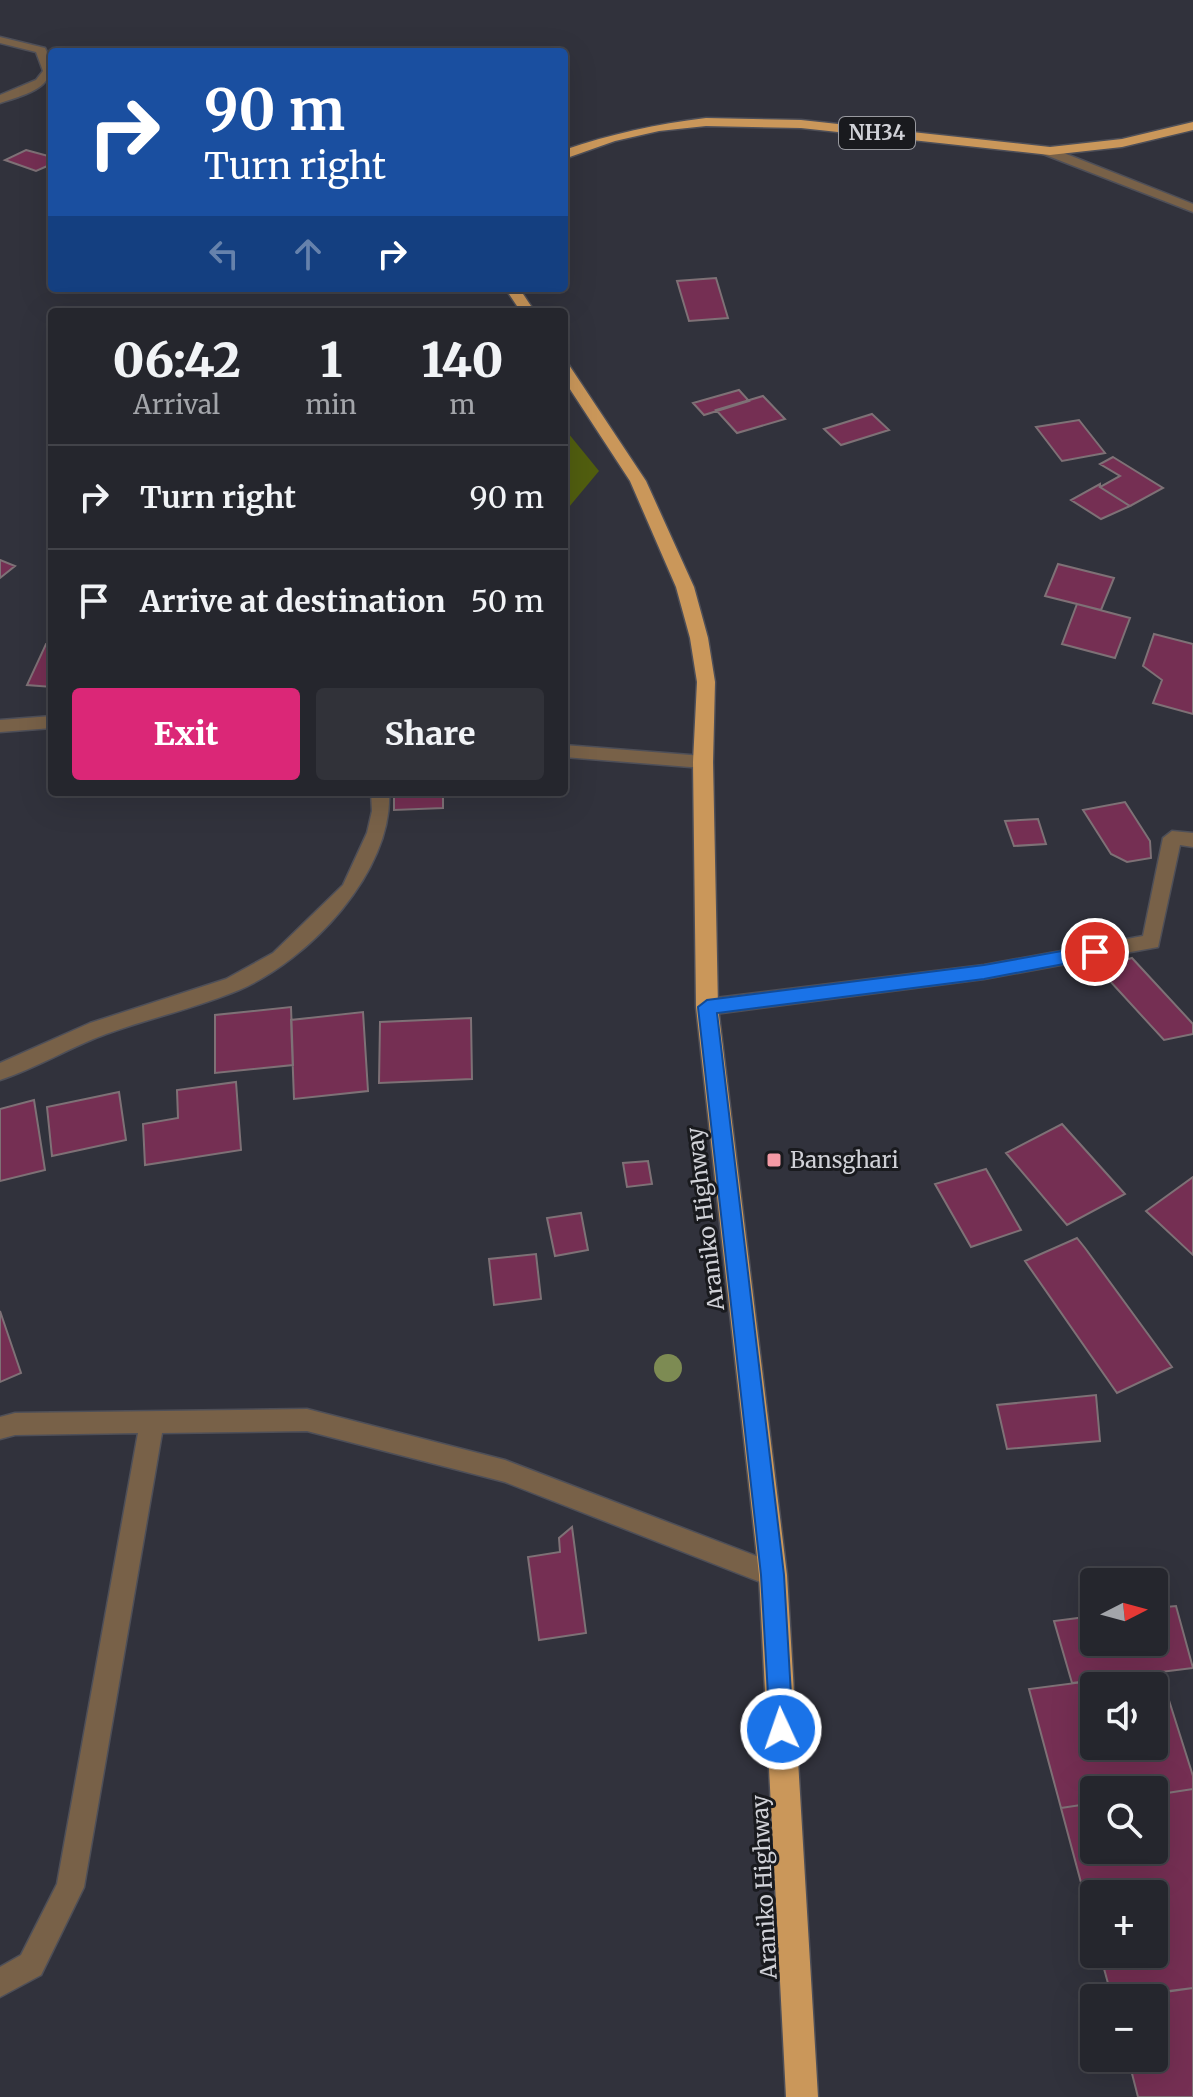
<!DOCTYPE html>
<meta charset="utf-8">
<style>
:root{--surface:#25262d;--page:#313239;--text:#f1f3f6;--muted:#a3a5aa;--line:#424349;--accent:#db2777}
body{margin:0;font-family:Merriweather,serif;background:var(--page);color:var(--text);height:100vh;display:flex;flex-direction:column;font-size:30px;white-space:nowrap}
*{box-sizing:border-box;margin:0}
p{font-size:26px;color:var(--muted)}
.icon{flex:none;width:44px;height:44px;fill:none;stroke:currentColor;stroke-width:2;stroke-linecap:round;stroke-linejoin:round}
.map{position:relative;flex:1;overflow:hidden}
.drawer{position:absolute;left:48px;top:308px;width:520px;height:488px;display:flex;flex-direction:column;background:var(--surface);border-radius:8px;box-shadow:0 8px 32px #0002,0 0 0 2px var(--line)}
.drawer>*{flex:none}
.hud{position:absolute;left:48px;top:48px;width:520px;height:244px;border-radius:8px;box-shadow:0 8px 32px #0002,0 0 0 2px var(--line);background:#1a4fa0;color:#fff;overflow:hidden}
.needle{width:52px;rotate:84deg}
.fabs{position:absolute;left:1080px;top:1568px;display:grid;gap:16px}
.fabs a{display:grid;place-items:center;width:88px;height:88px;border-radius:8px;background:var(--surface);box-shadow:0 8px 32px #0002,0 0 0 2px var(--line);font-size:40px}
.pin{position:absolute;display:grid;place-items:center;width:68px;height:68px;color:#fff;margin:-34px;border:4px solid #fff;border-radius:50%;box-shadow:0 2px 8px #0007}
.me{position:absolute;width:88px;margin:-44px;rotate:357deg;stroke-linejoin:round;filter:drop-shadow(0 0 6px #0008)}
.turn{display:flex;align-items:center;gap:28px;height:168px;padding:0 24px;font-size:36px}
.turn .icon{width:104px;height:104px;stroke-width:2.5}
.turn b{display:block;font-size:56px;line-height:68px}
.lanes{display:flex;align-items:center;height:76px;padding:0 24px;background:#0003;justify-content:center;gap:40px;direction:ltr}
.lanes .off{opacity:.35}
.eta{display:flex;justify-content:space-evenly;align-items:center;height:136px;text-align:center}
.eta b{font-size:48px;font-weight:800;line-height:56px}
.primary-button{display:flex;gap:16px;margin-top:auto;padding:16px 24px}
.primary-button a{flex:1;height:92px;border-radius:8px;background:var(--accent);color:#fff;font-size:32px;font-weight:800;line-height:92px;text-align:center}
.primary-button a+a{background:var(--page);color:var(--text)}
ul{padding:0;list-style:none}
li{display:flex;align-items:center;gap:24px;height:104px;padding:0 24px;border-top:2px solid var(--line)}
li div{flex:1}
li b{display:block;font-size:30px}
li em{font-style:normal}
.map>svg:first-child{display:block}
</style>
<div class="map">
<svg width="1193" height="2097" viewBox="0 0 1193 2097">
<rect width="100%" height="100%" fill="#31323c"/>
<!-- green -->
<path fill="#515e0f" d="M564 428 599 471 564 513Z"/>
<!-- building -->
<path fill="#752f53" stroke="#7e7176" stroke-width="2" fill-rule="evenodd" d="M26 150 52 157V164L36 171 5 160Z
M716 278 728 318 689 321 677 281Z
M739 390 749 401 704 415 693 403Z
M763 396 785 419 737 433 716 410Z
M872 414 889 430 841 445 824 429Z
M1079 420 1105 453 1062 461 1036 427Z
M1113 457 1163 488 1130 506 1100 487 1120 476 1100 464Z
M1100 484V487L1130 506 1101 519 1071 500Z
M0 560 15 566 0 578Z
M1058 564 1114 578 1101 610 1045 596Z
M1077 604 1130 618 1115 658 1062 644Z
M1154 634 1193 644V714L1153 703 1162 680 1143 666Z
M46 644 52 645V687L27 685Z
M394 792H443V808L394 810Z
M1125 802 1150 841 1151 858 1127 862 1111 854 1083 810Z
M1038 819 1046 844 1014 846 1005 821Z
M1132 958 1193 1024V1034L1164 1040 1098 968Z
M291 1007 293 1065 215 1073V1015Z
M363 1012 368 1091 294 1099 291 1020Z
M471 1018 472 1079 379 1083 380 1022Z
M236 1082 241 1150 145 1165 143 1124 178 1118 177 1090Z
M119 1092 126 1140 52 1156 47 1107Z
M34 1100 45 1170 0 1181V1109Z
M1062 1124 1125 1194 1067 1225 1006 1153Z
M648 1161 652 1184 627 1187 623 1163Z
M986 1169 1021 1230 971 1247 935 1184Z
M1193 1177V1255L1146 1211Z
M581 1213 588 1250 555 1256 547 1218Z
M1077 1238 1085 1248 1172 1367 1117 1393 1025 1261Z
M536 1254 541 1299 494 1305 489 1259Z
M0 1311 21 1373 0 1382Z
M1096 1395 1100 1441 1007 1449 997 1405Z
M572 1527 586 1633 539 1640 528 1557 560 1552 559 1538Z
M1176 1606 1193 1668 1072 1683 1054 1621 1094 1616V1642H1154V1608Z
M1160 1672 1193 1776V1789L1154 1795V1790H1094V1803L1061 1808 1029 1689ZM1094 1686H1154V1746H1094Z
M1193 1789V1988L1112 1998 1100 1954H1154V1894H1094V1931L1061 1808 1094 1803V1850H1154V1795Z
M1193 1988V2097H1138L1128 2058H1154V1998H1124Z"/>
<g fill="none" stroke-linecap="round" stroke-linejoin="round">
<!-- service casing -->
<g stroke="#4e4f58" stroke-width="3">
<path id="service" d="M1043 148H1051L1193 204V212L1043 154Z"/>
</g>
<!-- minor casing -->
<g stroke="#4e4f58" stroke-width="3">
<path id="minor" d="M0 37 45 48C64 85 31 93 0 103V95L36 80 43 71 36 52 0 43Z
M52 716V728L0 732V720Z
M564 745 703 756 712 762 703 768 564 757Z
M371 792H389C393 872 309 960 239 990 196 1008 150 1018 106 1034 70 1047 37 1068 0 1080V1063L90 1023 226 979 273 953 343 885 367 833 372 811Z
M1172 831 1193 833V847L1180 845 1158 947 984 979 707 1015 700 1012 697 1007 700 1002 707 999 984 965 1143 936 1163 838Z
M307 1409 505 1460 782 1566 785 1575 782 1584 773 1587 505 1482 307 1431 162 1433 84 1887 41 1975 0 1997V1967L21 1955 57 1884 138 1433 15 1435 0 1439V1417L15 1413Z"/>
</g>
<!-- trunk casing -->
<g stroke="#4e4f58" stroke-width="3">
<path id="trunk" d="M706 118 801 120 1050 147 1122 139 1193 122V130L1122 147 1050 155 801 128 706 126 659 131 615 141 564 159V150C611 134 656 124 706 118Z
M505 288H519L535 312H521Z
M564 363 569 365 646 481 694 587 708 638 715 682 713 762 718 1007 787 1575 818 2097H786L759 1575 696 1007 693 762 697 682 690 638 676 587 630 481 564 380Z"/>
</g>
<!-- service -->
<use href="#service" fill="#786148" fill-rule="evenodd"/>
<!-- minor -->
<use href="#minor" fill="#786148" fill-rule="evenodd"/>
<!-- trunk -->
<use href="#trunk" fill="#ca975a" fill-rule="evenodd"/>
</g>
<!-- trees -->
<circle fill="#7d8b53" cx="668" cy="1368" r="14"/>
<!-- route -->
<path fill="#1a73e8" stroke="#114b97" stroke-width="2" d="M1095 945 1101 947 1104 952 1101 957 984 979 717 1013 784 1575 793 1729 790 1737 781 1741 773 1737 770 1729 761 1575 698 1007 707 1000 984 965Z"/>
<!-- markers -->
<rect fill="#f49aa5" stroke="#191a1e" stroke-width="3" x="766" y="1152" width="16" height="16" rx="4"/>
<g text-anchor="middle" stroke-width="6" stroke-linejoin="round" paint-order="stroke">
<!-- shield labels -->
<rect fill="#191a1e" stroke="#999aa0" stroke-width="2" x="839" y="117" width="76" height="32" rx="6"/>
<g font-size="20" font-weight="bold" fill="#d0d1d7">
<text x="877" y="140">NH34</text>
</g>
<!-- poi labels -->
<g font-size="22" fill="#d0d1d7" stroke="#191a1e" text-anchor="start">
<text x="790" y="1168">Bansghari</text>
</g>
<!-- street labels -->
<g font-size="22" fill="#d0d1d7" stroke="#191a1e">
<text transform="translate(705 1219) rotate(-97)" y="8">Araniko Highway</text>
<text transform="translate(764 1887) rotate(-93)" y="8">Araniko Highway</text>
</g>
</g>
</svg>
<div class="fabs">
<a><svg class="needle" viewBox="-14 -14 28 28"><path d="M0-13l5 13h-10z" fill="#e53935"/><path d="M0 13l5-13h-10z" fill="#a3a5aa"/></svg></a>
<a><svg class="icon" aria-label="sound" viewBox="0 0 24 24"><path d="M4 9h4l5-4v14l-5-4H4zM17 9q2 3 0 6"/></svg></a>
<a><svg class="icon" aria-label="search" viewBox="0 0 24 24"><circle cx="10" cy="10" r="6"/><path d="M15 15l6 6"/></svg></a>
<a>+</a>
<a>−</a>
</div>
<div class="pin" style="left:1095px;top:952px;background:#d93025"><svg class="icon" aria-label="arrive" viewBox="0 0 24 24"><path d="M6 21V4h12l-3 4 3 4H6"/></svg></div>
<svg class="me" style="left:781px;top:1729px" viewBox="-20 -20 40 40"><circle r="17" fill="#1a73e8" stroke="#fff" stroke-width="3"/><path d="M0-11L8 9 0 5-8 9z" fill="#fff"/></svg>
<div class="hud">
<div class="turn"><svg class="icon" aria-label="right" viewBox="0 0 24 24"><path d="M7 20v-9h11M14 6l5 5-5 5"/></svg><div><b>90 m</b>Turn right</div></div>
<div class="lanes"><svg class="icon off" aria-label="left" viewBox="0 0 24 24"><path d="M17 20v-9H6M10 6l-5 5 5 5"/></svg><svg class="icon off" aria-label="ahead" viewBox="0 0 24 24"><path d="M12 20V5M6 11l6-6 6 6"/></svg><svg class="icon" aria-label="right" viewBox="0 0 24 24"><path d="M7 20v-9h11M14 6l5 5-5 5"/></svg></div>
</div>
<section class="drawer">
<div class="eta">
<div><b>06:42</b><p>Arrival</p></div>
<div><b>1</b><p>min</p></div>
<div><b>140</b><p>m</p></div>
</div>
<ul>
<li><svg class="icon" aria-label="right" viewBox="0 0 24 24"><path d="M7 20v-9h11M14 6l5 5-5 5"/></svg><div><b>Turn right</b></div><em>90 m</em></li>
<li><svg class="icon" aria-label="arrive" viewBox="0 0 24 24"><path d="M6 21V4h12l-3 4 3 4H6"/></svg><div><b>Arrive at destination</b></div><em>50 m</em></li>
</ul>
<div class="primary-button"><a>Exit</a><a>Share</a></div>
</section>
</div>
